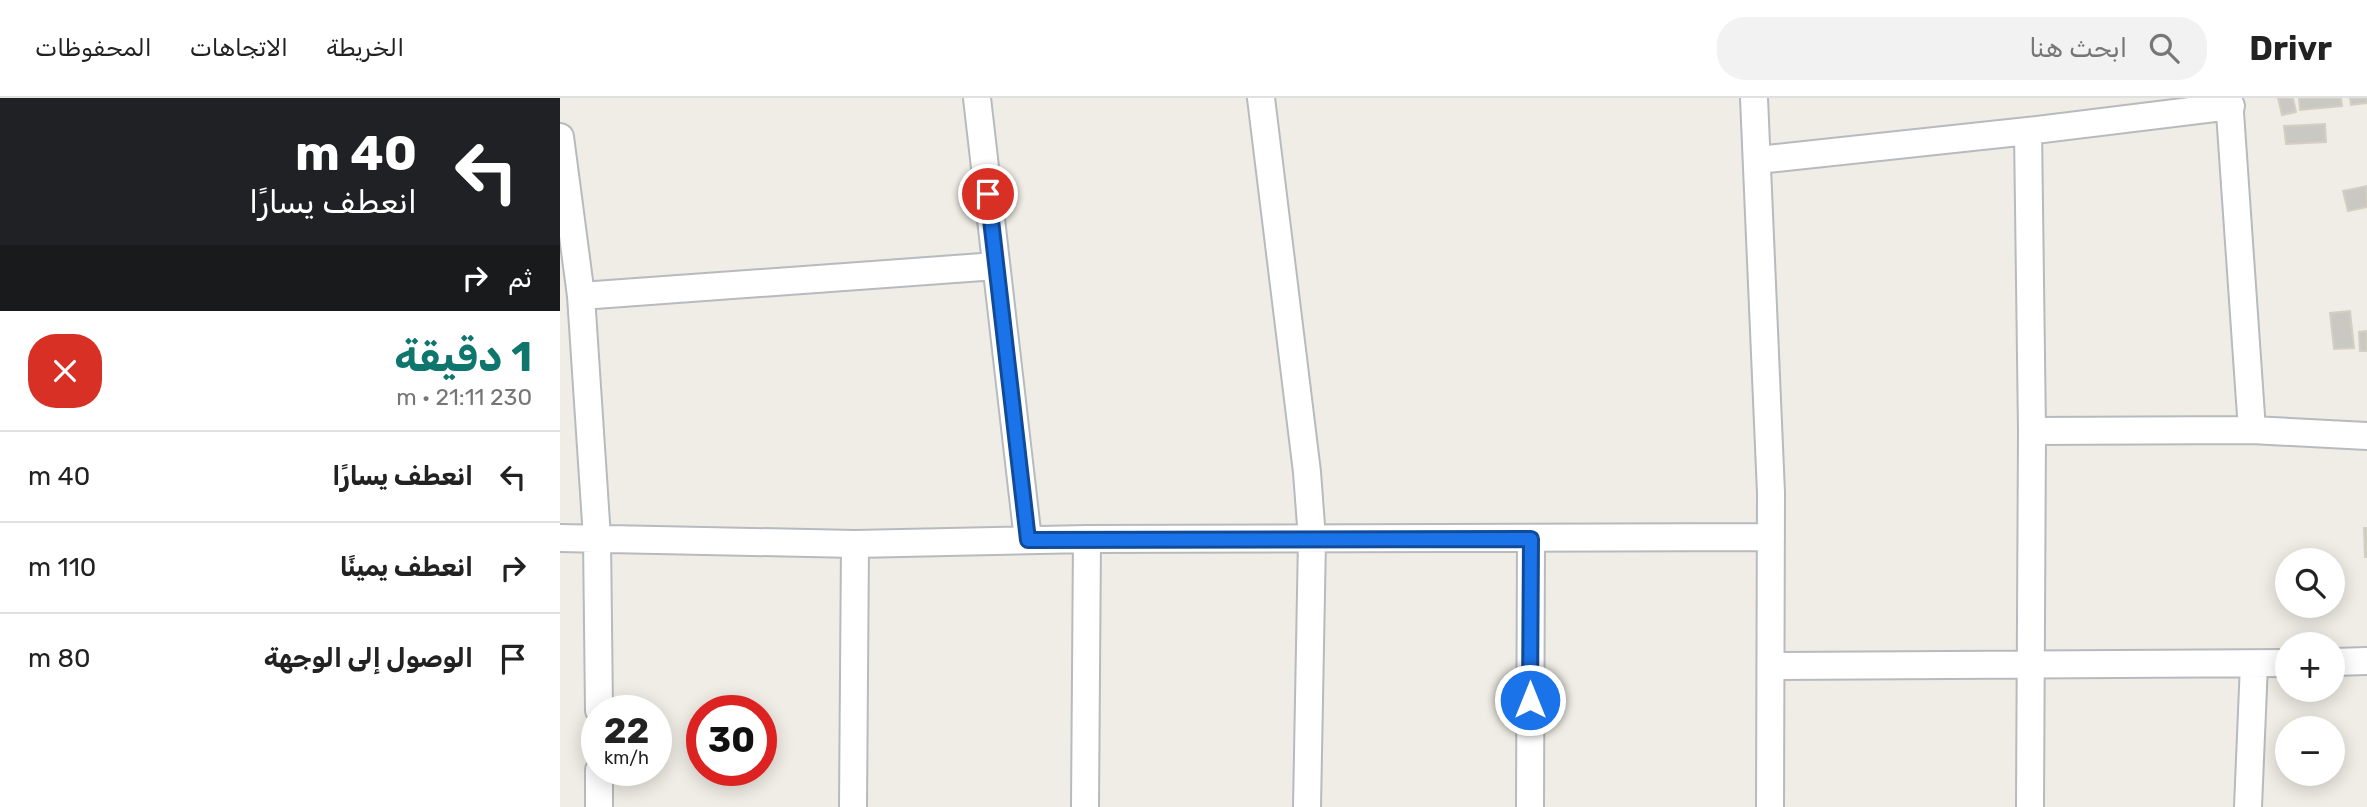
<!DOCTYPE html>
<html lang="ar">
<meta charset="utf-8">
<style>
:root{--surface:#fff;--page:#f2f2f2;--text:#222;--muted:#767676;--line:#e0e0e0;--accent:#0f766e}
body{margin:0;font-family:Rubik,"Noto Naskh Arabic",sans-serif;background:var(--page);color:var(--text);direction:rtl;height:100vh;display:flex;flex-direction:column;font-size:26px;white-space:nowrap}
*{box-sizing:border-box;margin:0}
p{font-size:23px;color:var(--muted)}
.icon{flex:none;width:38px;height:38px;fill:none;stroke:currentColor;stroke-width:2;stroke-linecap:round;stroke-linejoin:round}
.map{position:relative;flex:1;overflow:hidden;direction:ltr}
.side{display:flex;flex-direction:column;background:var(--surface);width:560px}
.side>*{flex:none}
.guide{background:#202124;color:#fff;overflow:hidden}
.controls{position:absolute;left:1715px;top:450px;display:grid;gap:14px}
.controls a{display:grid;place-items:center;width:70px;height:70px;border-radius:50%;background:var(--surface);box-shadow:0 4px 18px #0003;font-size:35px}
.speed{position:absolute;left:21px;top:597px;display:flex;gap:14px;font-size:35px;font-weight:700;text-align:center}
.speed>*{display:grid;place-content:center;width:91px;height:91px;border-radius:50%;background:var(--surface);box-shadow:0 4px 18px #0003;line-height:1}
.speed small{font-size:18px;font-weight:400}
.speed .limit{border:10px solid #d22;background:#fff;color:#111}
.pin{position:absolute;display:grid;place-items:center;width:60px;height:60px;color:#fff;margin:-30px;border:4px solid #fff;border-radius:50%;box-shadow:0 2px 7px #0007}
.me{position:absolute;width:77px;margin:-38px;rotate:0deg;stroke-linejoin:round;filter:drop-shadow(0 0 5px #0008)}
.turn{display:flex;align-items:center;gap:24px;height:147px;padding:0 28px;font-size:32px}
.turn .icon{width:91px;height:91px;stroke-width:2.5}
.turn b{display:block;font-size:49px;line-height:60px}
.then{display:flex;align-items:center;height:66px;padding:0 28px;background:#0003;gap:14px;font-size:26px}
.round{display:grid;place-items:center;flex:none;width:74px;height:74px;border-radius:28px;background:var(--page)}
.summary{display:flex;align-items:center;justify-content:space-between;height:119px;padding:0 28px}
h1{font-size:42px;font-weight:700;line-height:52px;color:var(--accent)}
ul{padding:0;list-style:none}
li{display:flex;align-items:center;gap:21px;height:91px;padding:0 28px;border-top:2px solid var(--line)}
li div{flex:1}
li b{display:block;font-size:26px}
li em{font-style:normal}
header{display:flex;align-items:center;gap:42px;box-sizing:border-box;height:98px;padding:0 35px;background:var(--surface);border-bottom:2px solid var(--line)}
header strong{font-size:33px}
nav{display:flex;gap:38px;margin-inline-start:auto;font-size:24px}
.search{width:490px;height:63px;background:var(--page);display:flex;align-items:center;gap:18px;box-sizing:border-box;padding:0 24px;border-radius:28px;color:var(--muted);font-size:26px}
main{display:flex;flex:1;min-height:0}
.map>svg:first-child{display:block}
</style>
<header>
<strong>Drivr</strong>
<div class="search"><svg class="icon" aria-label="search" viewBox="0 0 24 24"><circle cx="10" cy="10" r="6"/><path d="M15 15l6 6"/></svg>ابحث هنا</div>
<nav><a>الخريطة</a><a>الاتجاهات</a><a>المحفوظات</a></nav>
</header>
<main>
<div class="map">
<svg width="1807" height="709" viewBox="0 0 1807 709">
<rect width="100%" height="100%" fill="#efede5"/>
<!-- building -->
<path fill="#cac8c2" stroke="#d3cfc3" stroke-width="2" d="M1718 0H1733L1736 14 1722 17Z
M1739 0H1781L1782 8 1740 12Z
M1790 0H1807V5L1791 7Z
M1765 26 1766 44 1726 46 1724 28Z
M1807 88V109L1788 113 1783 93Z
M1790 213 1794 250 1774 251 1770 215Z
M1807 233V253H1800L1799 234Z
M1804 430H1807V459H1805Z"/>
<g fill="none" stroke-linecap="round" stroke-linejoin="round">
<!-- street casing -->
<g stroke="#b7babe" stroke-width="30">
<path id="street" d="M417 0 468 442
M701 0 747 374 752 441 747 709
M1194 0 1211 395 1210 709
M1669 0 1692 332
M1468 33 1472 333 1470 709
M0 39 21 198 37 440 39 612
M1198 62 1468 33 1671 8
M21 198 436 168
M1472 333 1692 332 1807 338
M0 440 295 446 527 441 1211 439
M1773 564 1807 563
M1211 568 1727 565
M39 672V709
M293 709 295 446
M525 709 527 441
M970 709 971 441
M1688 709 1694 566"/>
</g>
<!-- street -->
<use href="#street" stroke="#fff" stroke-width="26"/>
</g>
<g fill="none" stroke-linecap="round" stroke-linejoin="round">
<!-- route casing -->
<g stroke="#114b97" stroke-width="18">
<path id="route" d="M428 96 468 442 971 441 970 602"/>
</g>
<!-- route -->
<use href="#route" stroke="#1a73e8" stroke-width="12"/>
</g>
</svg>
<div class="controls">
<a><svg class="icon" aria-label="search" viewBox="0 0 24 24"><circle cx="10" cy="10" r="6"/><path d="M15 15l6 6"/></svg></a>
<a>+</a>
<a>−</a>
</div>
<div class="speed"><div>22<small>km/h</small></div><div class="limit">30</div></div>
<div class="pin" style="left:428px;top:96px;background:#d93025"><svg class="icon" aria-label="arrive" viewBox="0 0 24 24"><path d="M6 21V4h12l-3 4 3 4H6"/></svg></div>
<svg class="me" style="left:970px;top:602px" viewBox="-20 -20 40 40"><circle r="17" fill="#1a73e8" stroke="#fff" stroke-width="3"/><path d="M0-11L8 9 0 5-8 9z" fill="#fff"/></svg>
</div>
<section class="side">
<div class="guide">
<div class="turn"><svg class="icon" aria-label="left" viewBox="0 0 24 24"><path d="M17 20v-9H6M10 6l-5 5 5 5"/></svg><div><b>40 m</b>انعطف يسارًا</div></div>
<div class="then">ثم<svg class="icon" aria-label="right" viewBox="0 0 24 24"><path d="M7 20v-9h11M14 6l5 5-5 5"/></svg></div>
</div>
<div class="summary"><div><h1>1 دقيقة</h1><p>230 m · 21:11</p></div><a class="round" style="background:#d93025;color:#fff"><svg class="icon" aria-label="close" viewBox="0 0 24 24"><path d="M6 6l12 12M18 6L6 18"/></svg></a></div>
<ul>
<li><svg class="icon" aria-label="left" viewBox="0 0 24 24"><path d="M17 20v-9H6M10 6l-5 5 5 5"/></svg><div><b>انعطف يسارًا</b></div><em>40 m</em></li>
<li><svg class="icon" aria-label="right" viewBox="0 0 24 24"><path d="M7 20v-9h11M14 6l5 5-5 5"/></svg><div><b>انعطف يمينًا</b></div><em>110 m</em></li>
<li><svg class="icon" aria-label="arrive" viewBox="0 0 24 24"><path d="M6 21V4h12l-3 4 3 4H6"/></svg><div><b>الوصول إلى الوجهة</b></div><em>80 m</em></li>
</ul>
</section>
</main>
